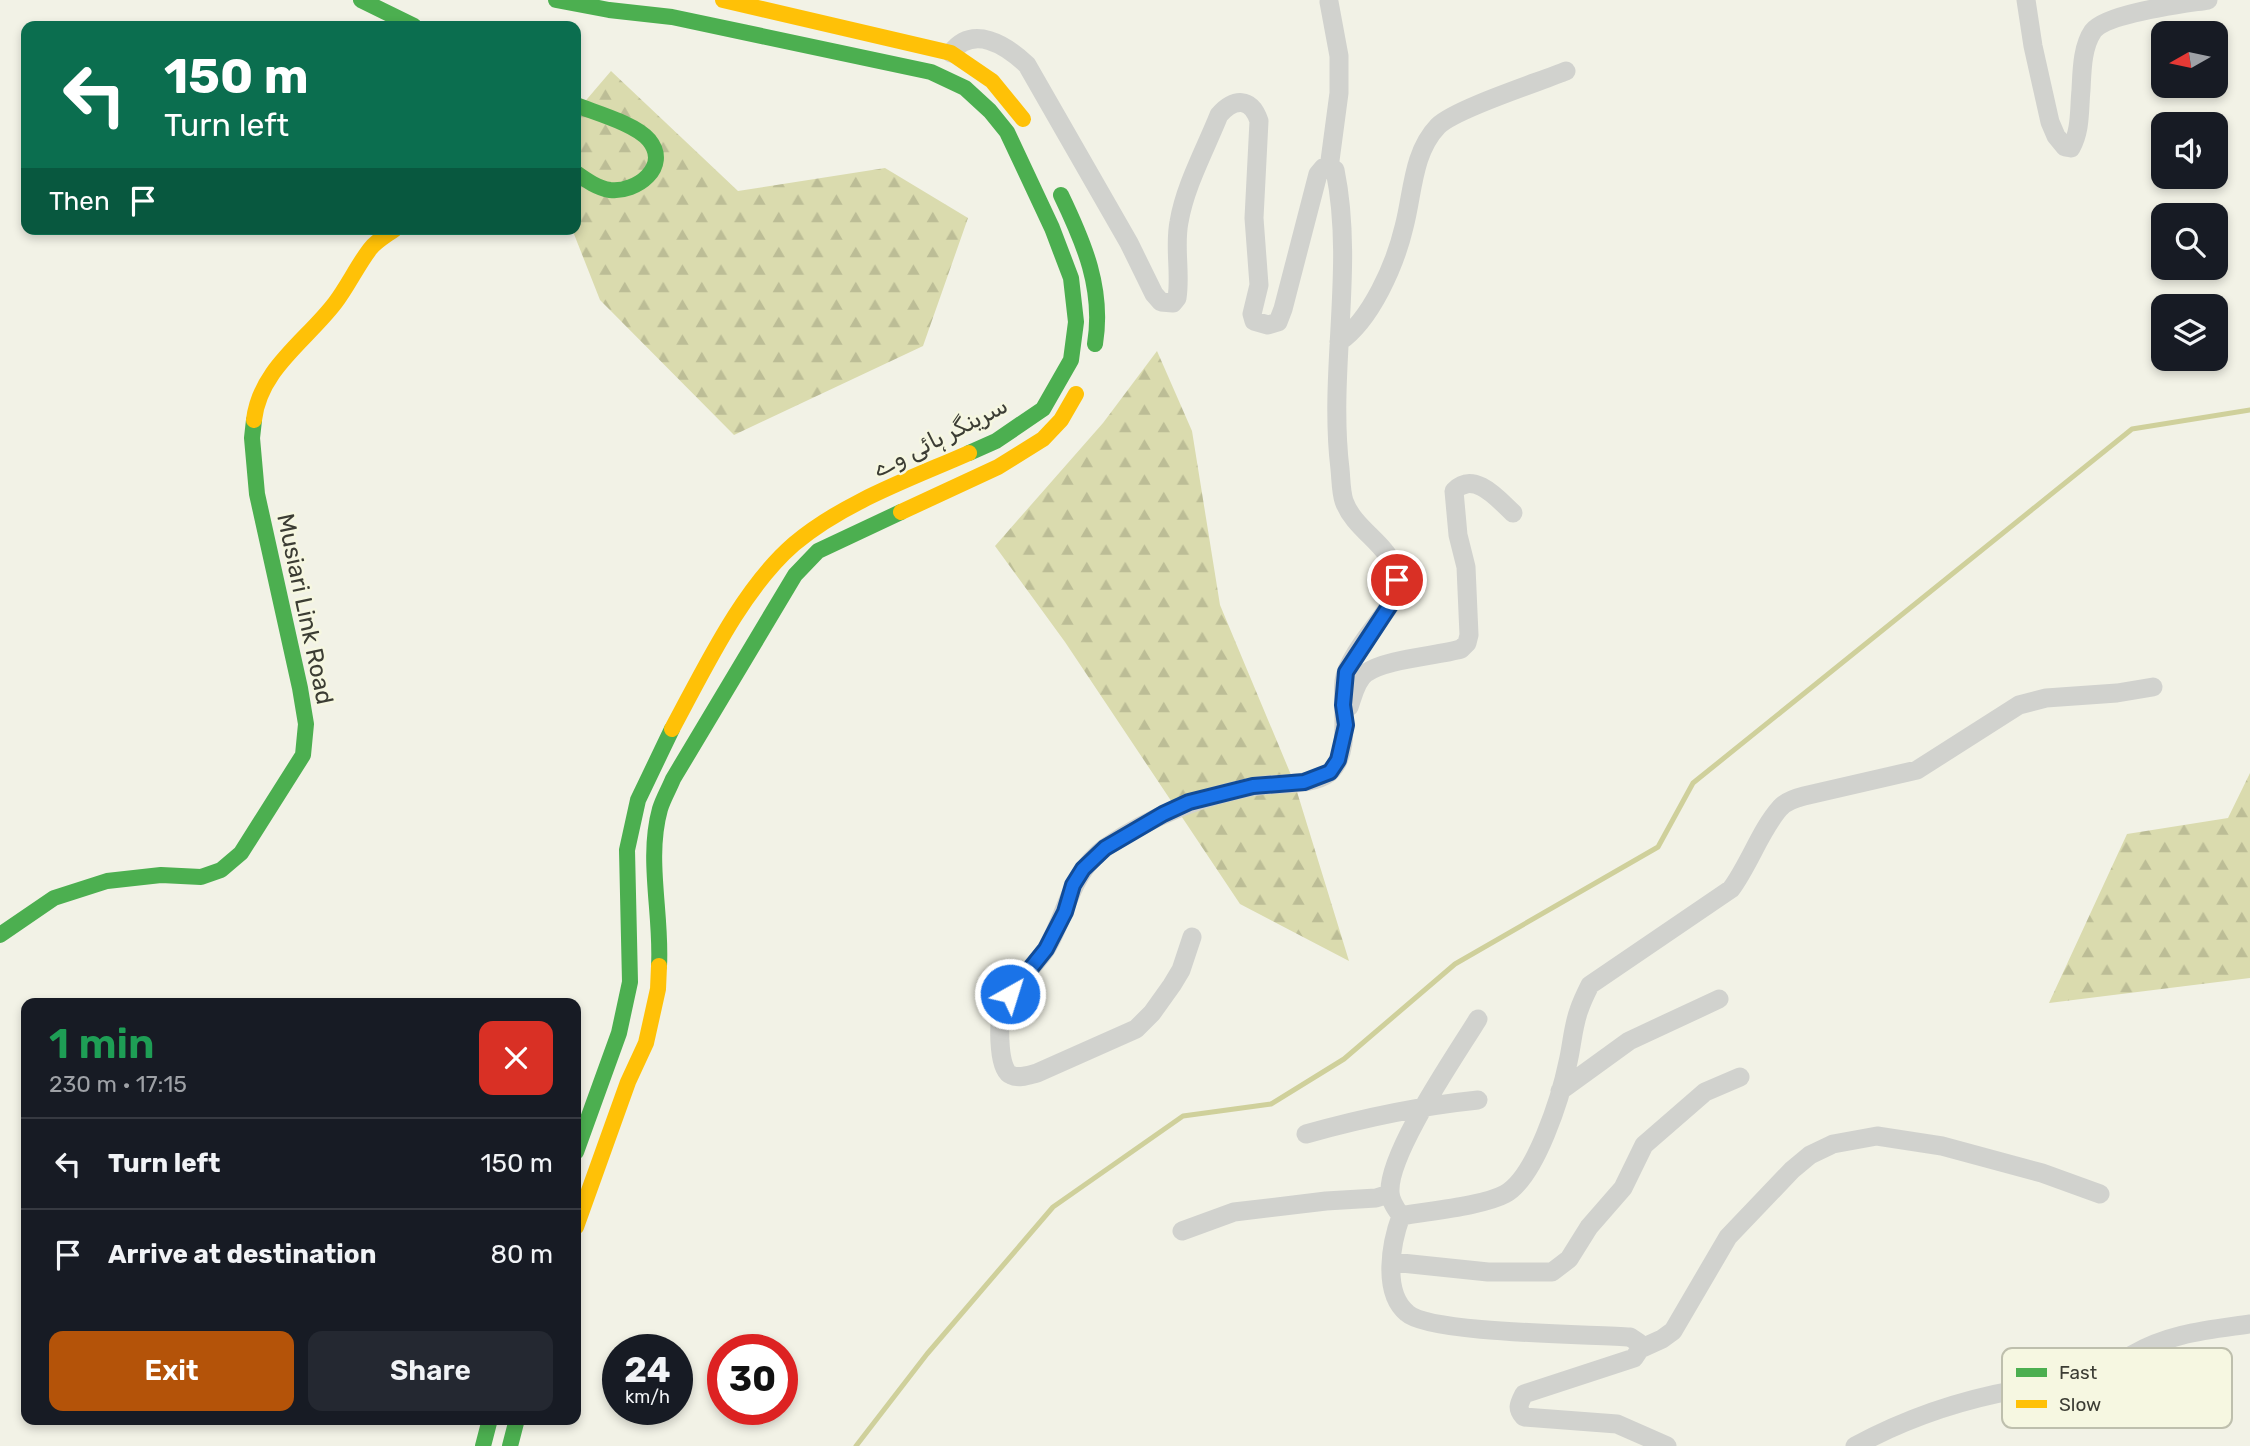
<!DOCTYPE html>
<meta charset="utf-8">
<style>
:root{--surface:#171b24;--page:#242831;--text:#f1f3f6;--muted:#9ea1a6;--line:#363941;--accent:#b45309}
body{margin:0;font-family:Rubik,Vazirmatn,sans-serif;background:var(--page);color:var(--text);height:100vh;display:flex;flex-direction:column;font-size:26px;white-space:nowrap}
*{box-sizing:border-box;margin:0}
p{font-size:23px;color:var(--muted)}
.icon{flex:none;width:38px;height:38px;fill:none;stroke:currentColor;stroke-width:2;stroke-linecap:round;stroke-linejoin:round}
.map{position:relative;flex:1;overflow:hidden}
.sheet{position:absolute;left:21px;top:998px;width:560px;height:427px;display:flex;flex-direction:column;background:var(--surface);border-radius:14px;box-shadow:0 4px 10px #0003}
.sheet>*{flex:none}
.guide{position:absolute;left:21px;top:21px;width:560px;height:214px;border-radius:14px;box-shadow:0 4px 10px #0003;background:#0b6e4f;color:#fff;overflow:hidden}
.needle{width:46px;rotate:261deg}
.controls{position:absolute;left:2151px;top:21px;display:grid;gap:14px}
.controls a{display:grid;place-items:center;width:77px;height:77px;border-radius:14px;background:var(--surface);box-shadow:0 4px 10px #0003;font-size:35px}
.speed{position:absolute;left:602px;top:1334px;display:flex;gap:14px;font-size:35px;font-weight:700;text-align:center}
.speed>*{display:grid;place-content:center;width:91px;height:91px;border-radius:50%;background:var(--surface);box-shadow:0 4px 10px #0003;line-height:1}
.speed small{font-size:18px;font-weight:400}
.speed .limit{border:10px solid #d22;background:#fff;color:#111}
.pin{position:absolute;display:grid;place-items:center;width:60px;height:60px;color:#fff;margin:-30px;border:4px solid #fff;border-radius:50%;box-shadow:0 2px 7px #0007}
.me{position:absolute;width:77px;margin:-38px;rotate:39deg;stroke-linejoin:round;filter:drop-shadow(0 0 5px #0008)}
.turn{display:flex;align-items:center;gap:24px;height:147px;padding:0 28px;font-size:32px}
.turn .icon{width:91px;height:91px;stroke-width:2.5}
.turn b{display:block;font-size:49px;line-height:60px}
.then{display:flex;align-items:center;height:66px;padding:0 28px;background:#0003;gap:14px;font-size:26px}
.round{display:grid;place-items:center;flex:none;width:74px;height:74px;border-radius:14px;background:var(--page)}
.headline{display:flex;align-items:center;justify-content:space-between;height:119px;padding:0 28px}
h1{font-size:42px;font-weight:600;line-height:52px;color:#1e9e55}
.primary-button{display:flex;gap:14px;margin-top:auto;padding:14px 28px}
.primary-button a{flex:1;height:80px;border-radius:14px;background:var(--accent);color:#fff;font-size:28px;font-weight:600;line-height:80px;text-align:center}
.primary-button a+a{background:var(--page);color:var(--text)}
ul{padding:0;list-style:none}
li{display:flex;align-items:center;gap:21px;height:91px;padding:0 28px;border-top:2px solid var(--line)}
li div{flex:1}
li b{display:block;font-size:26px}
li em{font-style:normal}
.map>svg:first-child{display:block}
</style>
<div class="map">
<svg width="2250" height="1446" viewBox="0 0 2250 1446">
<defs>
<pattern id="forest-firs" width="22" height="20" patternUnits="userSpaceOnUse" patternTransform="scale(1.75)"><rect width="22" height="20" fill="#dadbae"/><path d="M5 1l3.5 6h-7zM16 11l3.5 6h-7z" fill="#bcbd96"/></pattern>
</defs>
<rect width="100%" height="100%" fill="#f2f2e6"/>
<!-- forest -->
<path fill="url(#forest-firs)" d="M611 71 738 191 885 168 968 218 923 346 734 435 600 300 572 229H576V112Z
M1157 351 1192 431 1220 605 1294 782 1349 961 1240 904 1065 642 995 546 1103 423Z
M2250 773V978L2049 1003 2127 834 2228 818Z"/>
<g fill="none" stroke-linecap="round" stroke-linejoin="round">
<!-- stream -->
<path stroke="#cfd09b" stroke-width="5" d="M856 1446 927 1354 1053 1207 1183 1116 1271 1104 1344 1059 1455 964 1658 847 1693 783 2132 429 2250 410"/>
<!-- street -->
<path stroke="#d1d2ce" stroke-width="19" d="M2026 0 2033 46 2050 122 2056 136 2065 147 2071 148C2081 130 2079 110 2081 90 2082 71 2082 47 2093 31 2107 13 2183 4 2208 0
M951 53C973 24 1006 45 1027 65L1129 243 1154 294 1161 302 1173 303 1177 298C1181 273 1174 247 1179 222 1185 186 1205 150 1219 115 1234 98 1251 97 1259 121L1254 218 1259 285 1252 314 1254 321 1268 325 1278 322 1283 309 1318 174 1323 168 1335 170C1355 268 1328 370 1340 469 1341 479 1341 492 1344 501 1357 539 1417 554 1390 605 1377 625 1347 658 1344 681 1341 708 1352 753 1329 773 1311 787 1274 782 1252 787 1199 797 1150 817 1106 847 1071 872 1068 910 1048 946 1038 964 1019 977 1009 996 1006 1001 1002 1009 1001 1015 999 1027 998 1070 1011 1075 1019 1079 1029 1075 1037 1073L1136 1029 1152 1013 1172 985 1181 970 1192 937
M1329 168 1339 93V56L1329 2
M1339 342C1371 320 1395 265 1404 227 1413 194 1412 153 1438 126 1455 109 1539 82 1566 71
M1349 707C1353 696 1356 680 1366 673 1385 659 1436 656 1461 649L1467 643 1469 635 1466 567 1458 535 1454 491C1474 470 1498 499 1513 513
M1560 1091 1629 1041 1719 999
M1306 1134C1363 1118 1419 1106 1478 1100
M1401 1216C1396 1209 1390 1201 1390 1192 1388 1153 1456 1055 1478 1019
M1182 1231 1234 1212 1326 1201 1376 1198 1389 1194
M1392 1262 1488 1272H1552L1569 1259 1589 1227 1623 1188 1644 1145 1705 1092 1740 1077
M1640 1349 1662 1339 1673 1331 1728 1237 1792 1170 1810 1155 1833 1144 1877 1136 1942 1146 2042 1173 2100 1194
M1667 1446 1617 1424 1524 1417C1516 1408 1519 1404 1524 1394L1634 1358 1640 1349 1639 1343 1630 1337C1592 1334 1429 1334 1407 1313 1382 1292 1391 1243 1401 1216 1428 1211 1483 1206 1505 1194 1536 1177 1561 1096 1568 1062 1572 1045 1573 1026 1579 1010 1582 1001 1586 993 1590 985L1731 889C1749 865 1761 829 1780 808 1786 801 1796 798 1804 796L1917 770 2019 705 2046 698 2117 693 2153 687
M1855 1446C1905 1419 1960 1400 2016 1390 2037 1386 2059 1398 2080 1391 2098 1385 2115 1365 2132 1355 2169 1333 2209 1330 2250 1324"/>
<!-- fast -->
<path stroke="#4caf50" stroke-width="16" d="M361 0 414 26
M556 0 609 10 672 17 931 72 965 88 990 111 1007 132 1052 228 1071 278 1076 322 1071 360 1043 409 996 441 969 453
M576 105C596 113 636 124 649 140 671 167 636 193 610 190 597 188 586 180 576 173
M1061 195C1084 243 1104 289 1095 344
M0 935 54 898 107 881 161 875 201 877 221 870 241 853 303 755 306 724 300 688 257 494 252 438 254 420
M659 966C662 914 646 859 660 809 663 799 669 789 673 779L795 575 818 551 901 512
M576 1152 619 1033 630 982 627 850 638 800 672 729
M483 1446 490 1419
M510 1446 517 1419"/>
<!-- slow -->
<path stroke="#ffc107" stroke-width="16" d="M723 0 951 53 992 81 1023 119
M254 420C260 369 306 341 335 303 348 286 357 266 370 249 376 241 387 235 395 229
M901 512 998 467 1043 439 1061 420 1076 394
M672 729C705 668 742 589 794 544 844 502 910 479 969 453
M576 1227 628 1082 646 1043 658 989 659 966"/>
</g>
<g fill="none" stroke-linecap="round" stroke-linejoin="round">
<!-- route casing -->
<g stroke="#114b97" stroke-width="18">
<path id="route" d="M1010 994 1046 949 1065 912 1073 885 1083 869 1105 848 1163 814 1189 802 1253 786 1304 782 1330 772 1338 760 1346 725 1343 705 1346 672 1390 605 1396 594 1397 580"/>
</g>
<!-- route -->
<use href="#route" stroke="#1a73e8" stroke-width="12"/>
</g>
<g text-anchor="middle" stroke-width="5" stroke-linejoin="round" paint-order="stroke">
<!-- street labels -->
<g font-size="24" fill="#3c3d34" stroke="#f6f7e1">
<text transform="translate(940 437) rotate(-27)" y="8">سرینگر ہائی وے</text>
<text transform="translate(305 609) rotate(78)" y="8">Musiari Link Road</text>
</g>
</g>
<!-- legend -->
<rect x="2002" y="1348" width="230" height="80" rx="10" fill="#f6f7e1" stroke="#bebfad" stroke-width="2"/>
<rect x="2016" y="1368" width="31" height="9" fill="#4caf50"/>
<rect x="2016" y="1400" width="31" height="8" fill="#ffc107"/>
<g font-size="19" fill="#3c3d34">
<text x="2059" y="1379">Fast</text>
<text x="2059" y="1411">Slow</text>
</g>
</svg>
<div class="controls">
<a><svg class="needle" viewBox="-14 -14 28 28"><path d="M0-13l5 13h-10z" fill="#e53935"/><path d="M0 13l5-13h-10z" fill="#9ea1a6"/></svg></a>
<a><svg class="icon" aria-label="sound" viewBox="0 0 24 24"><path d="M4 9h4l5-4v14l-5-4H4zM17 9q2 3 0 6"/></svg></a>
<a><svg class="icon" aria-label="search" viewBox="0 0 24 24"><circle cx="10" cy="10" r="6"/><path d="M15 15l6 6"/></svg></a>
<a><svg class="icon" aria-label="layers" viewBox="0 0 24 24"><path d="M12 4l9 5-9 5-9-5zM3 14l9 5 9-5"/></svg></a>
</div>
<div class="speed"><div>24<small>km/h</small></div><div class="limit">30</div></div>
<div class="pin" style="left:1397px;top:580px;background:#d93025"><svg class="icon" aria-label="arrive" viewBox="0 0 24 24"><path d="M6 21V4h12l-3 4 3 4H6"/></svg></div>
<svg class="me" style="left:1010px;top:994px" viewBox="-20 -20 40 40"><circle r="17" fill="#1a73e8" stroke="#fff" stroke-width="3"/><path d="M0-11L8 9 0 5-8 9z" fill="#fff"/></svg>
<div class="guide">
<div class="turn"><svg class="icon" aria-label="left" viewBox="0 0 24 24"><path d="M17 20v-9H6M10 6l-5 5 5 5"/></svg><div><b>150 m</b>Turn left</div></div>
<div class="then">Then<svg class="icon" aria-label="arrive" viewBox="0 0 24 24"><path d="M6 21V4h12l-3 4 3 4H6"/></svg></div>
</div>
<section class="sheet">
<div class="headline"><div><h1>1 min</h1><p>230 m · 17:15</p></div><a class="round" style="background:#d93025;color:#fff"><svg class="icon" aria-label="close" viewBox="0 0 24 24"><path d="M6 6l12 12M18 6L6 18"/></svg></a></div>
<ul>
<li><svg class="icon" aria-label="left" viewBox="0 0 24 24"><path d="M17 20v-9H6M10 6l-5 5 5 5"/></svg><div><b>Turn left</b></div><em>150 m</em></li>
<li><svg class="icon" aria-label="arrive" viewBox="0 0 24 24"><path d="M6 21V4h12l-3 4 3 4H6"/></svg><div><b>Arrive at destination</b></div><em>80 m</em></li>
</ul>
<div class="primary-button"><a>Exit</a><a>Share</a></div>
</section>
</div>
